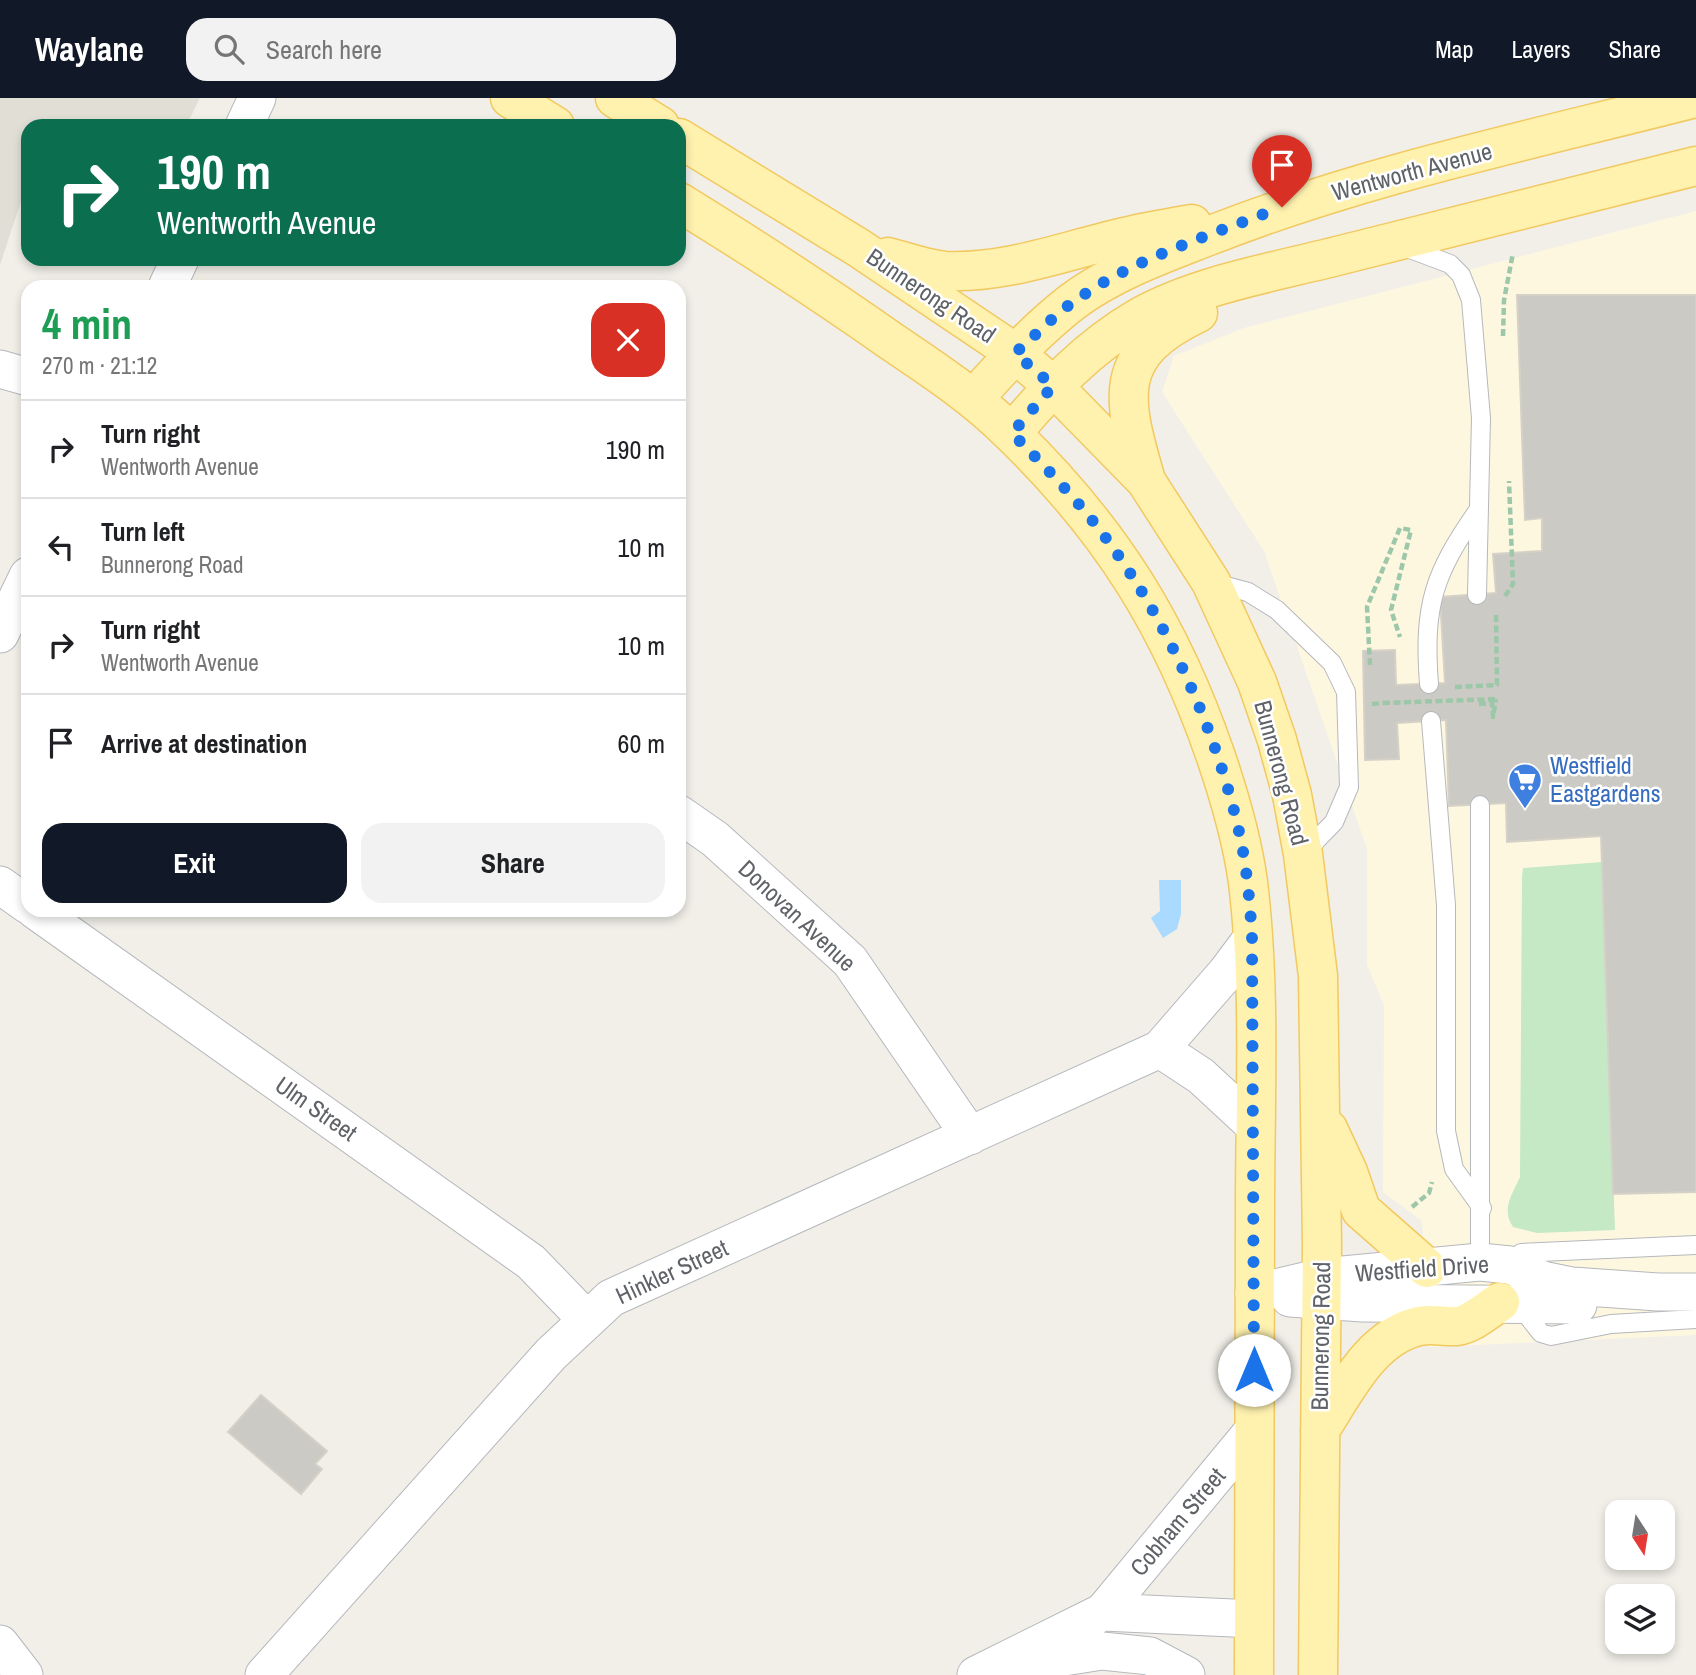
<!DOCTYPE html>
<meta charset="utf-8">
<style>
:root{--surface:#fff;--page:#f2f2f2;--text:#202124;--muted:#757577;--line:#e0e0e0;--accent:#111827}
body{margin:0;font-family:"Archivo Narrow",sans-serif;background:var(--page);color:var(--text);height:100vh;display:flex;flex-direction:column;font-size:26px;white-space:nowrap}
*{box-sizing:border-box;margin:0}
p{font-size:23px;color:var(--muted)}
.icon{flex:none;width:38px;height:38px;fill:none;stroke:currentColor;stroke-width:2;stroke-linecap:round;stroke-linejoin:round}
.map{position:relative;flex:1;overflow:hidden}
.side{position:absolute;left:21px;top:182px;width:665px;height:637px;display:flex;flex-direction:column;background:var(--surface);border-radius:21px;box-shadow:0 4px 10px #0003}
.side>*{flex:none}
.banner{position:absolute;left:21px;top:21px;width:665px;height:147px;border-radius:21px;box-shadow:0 4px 10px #0003;background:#0b6e4f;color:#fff;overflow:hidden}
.needle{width:46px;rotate:168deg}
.tools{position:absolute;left:1605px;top:1402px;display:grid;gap:14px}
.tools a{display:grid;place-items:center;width:70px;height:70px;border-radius:14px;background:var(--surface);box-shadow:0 4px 10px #0003;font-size:35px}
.pin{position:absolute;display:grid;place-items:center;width:60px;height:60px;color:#fff;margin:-72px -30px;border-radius:50% 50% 50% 0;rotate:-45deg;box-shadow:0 0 7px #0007}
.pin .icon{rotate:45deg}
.me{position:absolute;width:77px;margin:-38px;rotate:0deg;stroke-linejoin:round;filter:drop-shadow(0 0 5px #0008)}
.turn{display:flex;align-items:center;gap:24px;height:147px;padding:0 21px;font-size:32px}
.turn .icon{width:91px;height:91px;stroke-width:2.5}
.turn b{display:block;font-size:49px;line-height:60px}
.round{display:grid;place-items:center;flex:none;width:74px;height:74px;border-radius:21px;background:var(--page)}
.head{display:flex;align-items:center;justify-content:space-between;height:119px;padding:0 21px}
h1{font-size:42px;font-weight:700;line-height:52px;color:#1e9e55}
.primary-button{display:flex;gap:14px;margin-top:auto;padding:14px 21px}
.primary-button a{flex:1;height:80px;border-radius:21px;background:var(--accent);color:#fff;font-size:28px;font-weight:700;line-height:80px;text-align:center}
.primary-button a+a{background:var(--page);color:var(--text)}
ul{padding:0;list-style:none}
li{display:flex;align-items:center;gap:21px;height:98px;padding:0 21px;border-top:2px solid var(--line)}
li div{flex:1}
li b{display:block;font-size:26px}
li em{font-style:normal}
header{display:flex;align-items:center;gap:42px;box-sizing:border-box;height:98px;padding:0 35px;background:var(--accent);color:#fff}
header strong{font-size:33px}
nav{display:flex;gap:38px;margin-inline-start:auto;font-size:24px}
.search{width:490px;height:63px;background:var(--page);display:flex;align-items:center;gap:18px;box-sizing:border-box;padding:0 24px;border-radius:21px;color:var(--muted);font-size:26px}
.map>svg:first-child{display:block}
</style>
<header>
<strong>Waylane</strong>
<div class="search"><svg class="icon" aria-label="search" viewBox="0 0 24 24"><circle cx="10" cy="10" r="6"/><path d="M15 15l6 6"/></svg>Search here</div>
<nav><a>Map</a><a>Layers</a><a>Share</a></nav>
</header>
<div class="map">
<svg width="1696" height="1577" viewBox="0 0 1696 1577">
<rect width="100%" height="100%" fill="#f1efe8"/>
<!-- commercial -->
<path fill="#fef7e0" d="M1696 113V1237L1429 1249 1422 1123 1383 1094 1384 907 1367 867V751L1264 453 1162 294 1174 258 1244 230Z"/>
<!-- education -->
<path fill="#e1ded6" d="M0 0H200L186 28H28V82L0 167Z"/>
<!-- green -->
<path fill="#c5e8c5" d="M1602 764 1615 1132 1537 1135 1513 1129C1501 1111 1512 1097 1520 1079L1522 778 1523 770Z"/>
<!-- water -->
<path fill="#aadaff" d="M1159 782H1181V816L1177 831 1163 840 1151 820 1160 813Z"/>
<!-- building -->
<path fill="#cccac5" stroke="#d6d1c6" stroke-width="2" d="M1517 197H1696V1094L1613 1096 1601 738 1507 744 1506 705 1449 708 1446 622 1397 625 1399 661 1365 662 1363 553 1395 552 1396 587 1445 585 1440 499 1496 495 1493 456 1542 453V420L1525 422Z
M261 1297 327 1353 315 1366 322 1371 301 1396 228 1334Z"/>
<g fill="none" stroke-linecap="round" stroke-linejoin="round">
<!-- lane casing -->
<g stroke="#b5b8bc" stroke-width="20">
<path id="lane" d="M1402 148 1450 166 1461 177 1471 202 1481 320 1477 497
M1211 484 1248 494 1277 512 1332 565 1346 594 1349 689 1334 724 1303 756
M1429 586C1423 506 1434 475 1479 411
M1431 623 1446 807V1033L1454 1071 1482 1110
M1480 1164V707
M1510 1167 1521 1155 1696 1147
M1519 1207 1541 1235 1551 1238 1611 1226 1696 1221"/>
</g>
<!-- street casing -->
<g stroke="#b5b8bc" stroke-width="39">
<path id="street" d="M244 28 257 0
M167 189 180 161
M0 271 28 279
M0 536 28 478
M679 716 715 741 850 863 970 1038
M0 787 28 807
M35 812 531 1164 587 1222
M1253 839 1226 875 1160 951 1201 978 1255 1028
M1254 1195 1322 1179 1480 1164 1510 1167 1543 1182 1572 1188 1658 1194H1696
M1290 1200 1363 1205 1578 1207
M1103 1514 1253 1333
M0 1546 24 1577
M1025 1565 1102 1553 1150 1558 1186 1577
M264 1577 551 1256 611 1200 1160 951
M976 1577 1103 1514 1254 1521"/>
</g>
<!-- primary casing -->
<g stroke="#f2c960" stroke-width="41">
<path id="primary" d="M510 0 555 28
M615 0 660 28
M679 40 859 150 1015 255 1053 288 1146 383 1211 484 1257 584 1277 642 1292 697 1303 756 1318 878 1322 1147 1318 1577
M679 104C750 148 820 193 888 241 931 270 974 298 1011 335 1111 432 1171 528 1216 659 1230 700 1242 741 1248 784 1261 892 1255 1003 1255 1111 1254 1267 1253 1422 1254 1577
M888 159C907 164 925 171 945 173 1008 176 1069 151 1129 138 1150 133 1171 130 1192 126
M974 300C1005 266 1036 232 1072 204 1112 174 1160 157 1206 139 1363 77 1531 42 1695 0
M1012 335C1050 290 1088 249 1140 219 1197 187 1274 174 1337 158 1456 127 1576 98 1696 68
M1145 379C1122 300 1111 256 1198 215
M1328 1031 1348 1074 1361 1112 1427 1170
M1320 1332C1345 1294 1370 1239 1419 1228 1431 1225 1445 1229 1457 1228 1472 1226 1487 1212 1500 1204"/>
</g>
<!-- path -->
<path stroke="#9cc7a9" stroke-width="4.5" stroke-dasharray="7 3.5" stroke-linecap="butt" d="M1503 238 1504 202 1513 155
M1505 498 1513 486 1509 383
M1370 567 1367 509 1400 430 1411 432 1391 512 1400 539
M1455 589 1497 587 1496 515
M1372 606 1383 605
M1479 606 1492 605 1493 619 1496 601
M1412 1109 1429 1095 1432 1084"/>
<!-- lane -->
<use href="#lane" stroke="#fff" stroke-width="18"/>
<!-- street -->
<use href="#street" stroke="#fff" stroke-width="37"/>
<!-- primary -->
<use href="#primary" stroke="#fff2af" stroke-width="38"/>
<!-- path-bridge -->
<path stroke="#9cc7a9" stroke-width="4.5" stroke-dasharray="7 3.5" stroke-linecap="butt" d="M1383 605 1496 601"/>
</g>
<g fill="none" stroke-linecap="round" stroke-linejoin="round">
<!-- route -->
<path stroke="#1a73e8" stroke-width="12" stroke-dasharray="0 21.6" d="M1254 1272 1252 839C1250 805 1247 771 1240 738 1218 637 1169 526 1108 443 1080 404 1045 369 1012 335L1053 288 1015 255C1035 238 1054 217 1076 202 1137 159 1212 137 1282 109"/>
</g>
<!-- icons -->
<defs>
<g id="supermarket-pin" transform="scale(1.75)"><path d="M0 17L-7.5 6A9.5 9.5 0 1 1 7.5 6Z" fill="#3f7fe0" stroke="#fff"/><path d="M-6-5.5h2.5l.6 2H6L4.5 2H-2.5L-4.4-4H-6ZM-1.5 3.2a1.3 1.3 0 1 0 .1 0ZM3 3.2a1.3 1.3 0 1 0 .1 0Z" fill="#fff"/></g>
</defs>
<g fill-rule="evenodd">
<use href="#supermarket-pin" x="1525" y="682"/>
</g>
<g text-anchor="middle" stroke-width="5" stroke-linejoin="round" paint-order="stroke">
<!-- street labels -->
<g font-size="24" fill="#5f6368" stroke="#fff">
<text transform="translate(1412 74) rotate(-15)" y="8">Wentworth Avenue</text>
<text transform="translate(931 198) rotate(34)" y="8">Bunnerong Road</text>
<text transform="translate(1281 675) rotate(75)" y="8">Bunnerong Road</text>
<text transform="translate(797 818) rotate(43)" y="8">Donovan Avenue</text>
<text transform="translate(316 1011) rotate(35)" y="8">Ulm Street</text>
<text transform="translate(1422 1171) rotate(-4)" y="8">Westfield Drive</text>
<text transform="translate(672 1174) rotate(-25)" y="8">Hinkler Street</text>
<text transform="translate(1321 1238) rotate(-89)" y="8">Bunnerong Road</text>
<text transform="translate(1178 1424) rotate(-50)" y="8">Cobham Street</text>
</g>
<!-- shop labels -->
<g font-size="24" fill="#366cbe" stroke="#fff" text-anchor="start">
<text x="1550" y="676">Westfield<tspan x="1550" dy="28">Eastgardens</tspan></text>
</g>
</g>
</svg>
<div class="tools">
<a><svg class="needle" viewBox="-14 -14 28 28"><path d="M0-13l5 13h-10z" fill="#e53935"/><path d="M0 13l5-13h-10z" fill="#757577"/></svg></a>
<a><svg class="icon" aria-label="layers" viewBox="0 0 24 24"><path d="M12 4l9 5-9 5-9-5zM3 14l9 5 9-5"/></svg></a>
</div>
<div class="pin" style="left:1282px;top:109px;background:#d93025"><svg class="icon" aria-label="arrive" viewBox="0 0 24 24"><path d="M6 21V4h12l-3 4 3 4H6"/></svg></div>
<svg class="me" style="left:1254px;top:1272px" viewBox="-20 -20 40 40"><circle r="19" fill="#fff"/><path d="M0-13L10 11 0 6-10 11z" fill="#1a73e8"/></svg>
<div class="banner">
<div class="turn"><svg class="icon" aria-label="right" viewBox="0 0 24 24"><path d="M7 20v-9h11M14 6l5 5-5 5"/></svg><div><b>190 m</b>Wentworth Avenue</div></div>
</div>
<section class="side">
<div class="head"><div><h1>4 min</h1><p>270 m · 21:12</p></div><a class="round" style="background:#d93025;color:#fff"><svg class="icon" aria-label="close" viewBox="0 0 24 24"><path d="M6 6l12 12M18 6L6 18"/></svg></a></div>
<ul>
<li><svg class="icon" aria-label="right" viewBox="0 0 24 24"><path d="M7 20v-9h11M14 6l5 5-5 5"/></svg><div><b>Turn right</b><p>Wentworth Avenue</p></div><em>190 m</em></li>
<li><svg class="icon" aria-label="left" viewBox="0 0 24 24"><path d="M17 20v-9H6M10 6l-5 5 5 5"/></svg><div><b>Turn left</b><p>Bunnerong Road</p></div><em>10 m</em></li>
<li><svg class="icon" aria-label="right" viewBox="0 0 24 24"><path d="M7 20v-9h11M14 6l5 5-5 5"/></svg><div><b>Turn right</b><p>Wentworth Avenue</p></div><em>10 m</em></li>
<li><svg class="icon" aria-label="arrive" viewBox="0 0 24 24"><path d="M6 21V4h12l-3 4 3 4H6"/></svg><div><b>Arrive at destination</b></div><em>60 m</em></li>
</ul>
<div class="primary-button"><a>Exit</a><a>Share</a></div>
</section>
</div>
